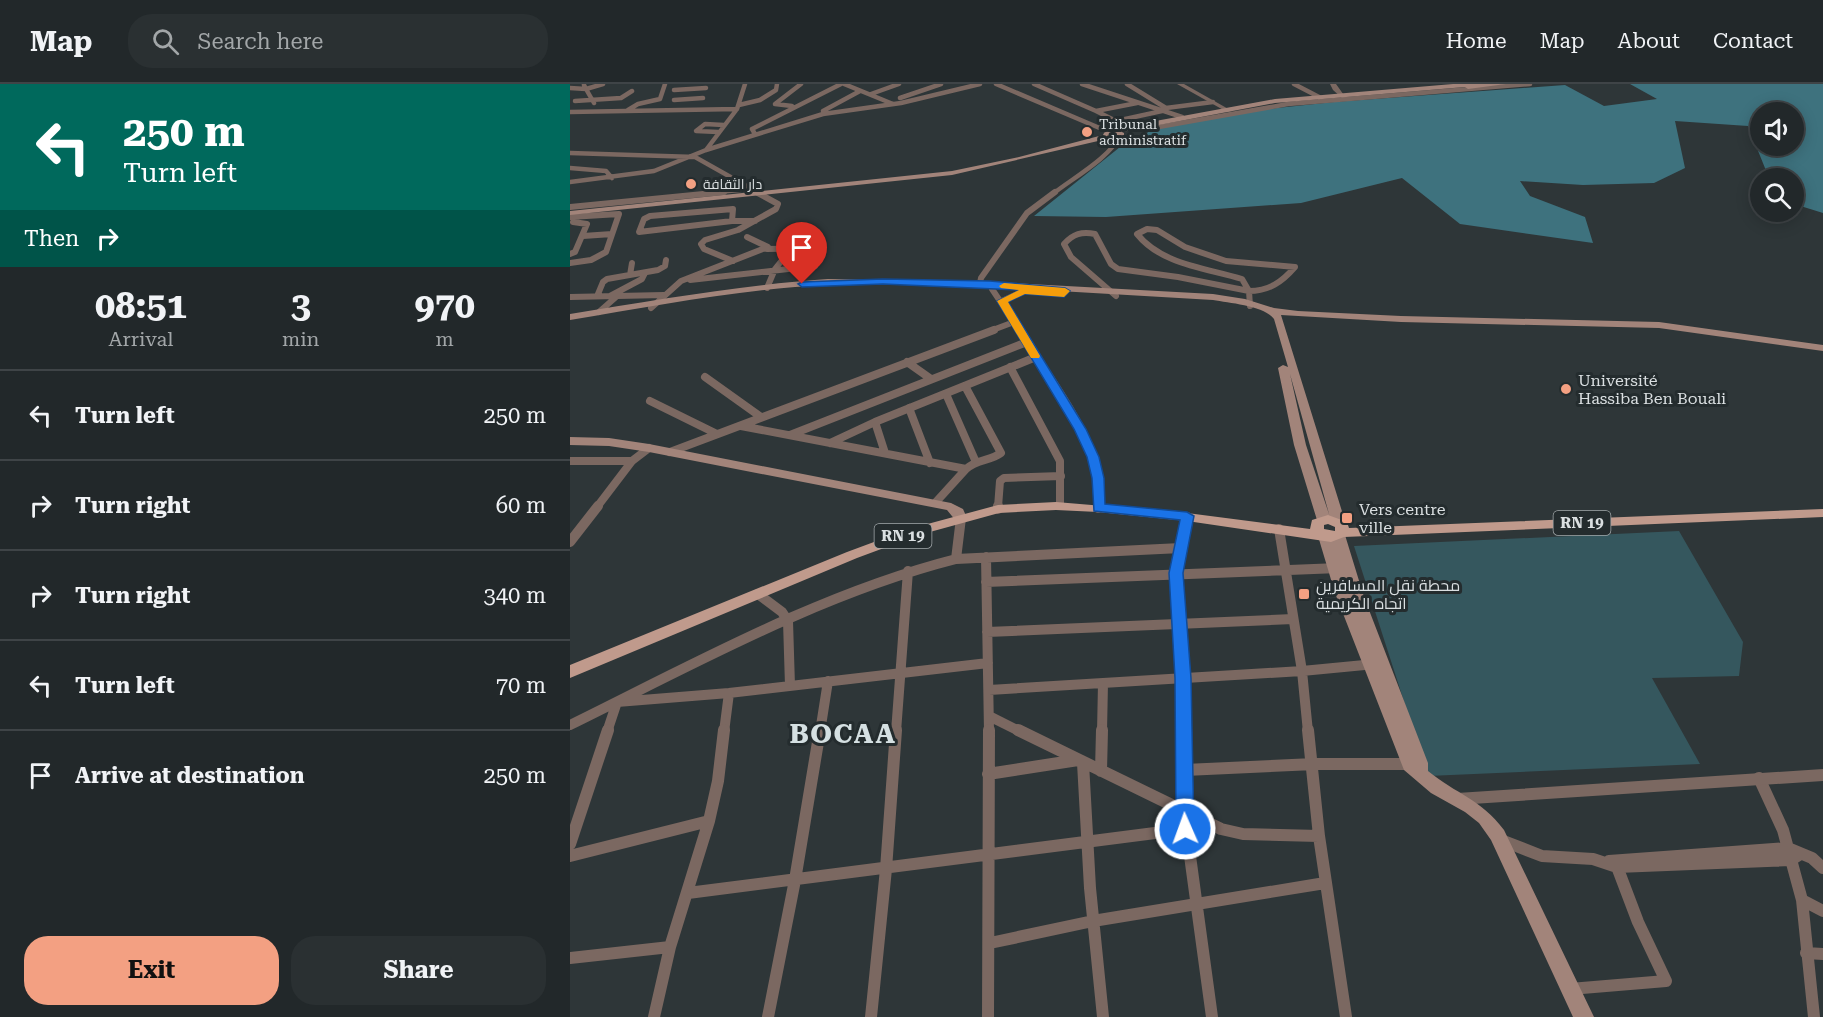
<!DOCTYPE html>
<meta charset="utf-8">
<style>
:root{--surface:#22282a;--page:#2a3032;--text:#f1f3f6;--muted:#a2a6a8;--line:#3f4447;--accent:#f3a082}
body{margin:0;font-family:"Roboto Serif",Cairo,serif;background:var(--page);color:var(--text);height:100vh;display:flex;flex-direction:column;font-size:22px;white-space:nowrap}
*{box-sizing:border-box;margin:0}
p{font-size:20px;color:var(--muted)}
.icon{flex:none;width:33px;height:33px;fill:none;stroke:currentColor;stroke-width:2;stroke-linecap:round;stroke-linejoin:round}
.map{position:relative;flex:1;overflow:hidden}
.drawer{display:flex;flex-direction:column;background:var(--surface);width:570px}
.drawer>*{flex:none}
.banner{background:#00695c;color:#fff;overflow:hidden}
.controls{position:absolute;left:1180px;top:18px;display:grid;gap:12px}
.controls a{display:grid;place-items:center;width:54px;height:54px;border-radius:50%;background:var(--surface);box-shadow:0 3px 15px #0003,0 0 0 2px var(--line);font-size:30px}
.pin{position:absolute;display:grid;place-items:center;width:51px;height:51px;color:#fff;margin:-62px -26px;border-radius:50% 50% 50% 0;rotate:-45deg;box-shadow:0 0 6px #0007}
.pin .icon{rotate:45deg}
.me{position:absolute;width:66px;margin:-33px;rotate:358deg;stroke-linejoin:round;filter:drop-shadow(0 0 4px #0008)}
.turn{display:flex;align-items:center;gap:21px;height:126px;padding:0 24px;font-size:27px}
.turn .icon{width:78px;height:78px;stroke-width:2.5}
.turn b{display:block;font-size:42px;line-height:51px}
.then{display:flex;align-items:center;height:57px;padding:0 24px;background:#0003;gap:12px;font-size:22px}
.eta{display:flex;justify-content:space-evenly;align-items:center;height:102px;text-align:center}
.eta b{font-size:36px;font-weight:700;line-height:42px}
.cta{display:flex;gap:12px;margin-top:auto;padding:12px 24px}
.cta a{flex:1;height:69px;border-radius:24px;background:var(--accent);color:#111;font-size:24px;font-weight:700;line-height:69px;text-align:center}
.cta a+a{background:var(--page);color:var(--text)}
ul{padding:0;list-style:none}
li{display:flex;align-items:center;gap:18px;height:90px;padding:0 24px;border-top:2px solid var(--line)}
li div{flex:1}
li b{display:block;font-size:22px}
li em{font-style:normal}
header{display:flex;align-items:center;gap:36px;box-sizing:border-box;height:84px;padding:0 30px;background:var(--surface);border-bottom:2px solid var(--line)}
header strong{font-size:28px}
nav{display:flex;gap:33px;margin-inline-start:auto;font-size:21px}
.search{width:420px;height:54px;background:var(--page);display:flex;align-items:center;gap:15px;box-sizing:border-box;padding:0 21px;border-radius:24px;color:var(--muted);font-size:22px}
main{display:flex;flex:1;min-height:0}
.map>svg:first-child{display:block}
</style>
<header>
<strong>Map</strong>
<div class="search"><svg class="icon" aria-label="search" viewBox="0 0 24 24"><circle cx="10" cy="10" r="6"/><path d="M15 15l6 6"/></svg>Search here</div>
<nav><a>Home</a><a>Map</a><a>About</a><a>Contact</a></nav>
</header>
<main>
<section class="drawer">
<div class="banner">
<div class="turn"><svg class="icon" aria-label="left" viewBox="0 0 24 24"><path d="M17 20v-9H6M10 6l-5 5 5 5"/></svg><div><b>250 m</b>Turn left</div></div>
<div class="then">Then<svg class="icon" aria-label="right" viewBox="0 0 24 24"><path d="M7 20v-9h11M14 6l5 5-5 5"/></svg></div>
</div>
<div class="eta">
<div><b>08:51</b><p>Arrival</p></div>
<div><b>3</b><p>min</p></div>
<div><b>970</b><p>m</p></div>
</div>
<ul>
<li><svg class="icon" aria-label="left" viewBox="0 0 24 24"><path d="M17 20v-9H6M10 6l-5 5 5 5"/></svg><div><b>Turn left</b></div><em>250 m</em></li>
<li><svg class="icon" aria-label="right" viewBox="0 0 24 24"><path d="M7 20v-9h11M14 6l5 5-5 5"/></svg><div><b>Turn right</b></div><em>60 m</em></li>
<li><svg class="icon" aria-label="right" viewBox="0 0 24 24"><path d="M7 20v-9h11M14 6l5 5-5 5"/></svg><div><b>Turn right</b></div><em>340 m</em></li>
<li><svg class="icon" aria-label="left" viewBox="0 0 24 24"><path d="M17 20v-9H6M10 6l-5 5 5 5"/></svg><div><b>Turn left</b></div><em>70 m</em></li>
<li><svg class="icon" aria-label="arrive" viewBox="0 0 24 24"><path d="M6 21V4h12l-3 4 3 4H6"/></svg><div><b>Arrive at destination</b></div><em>250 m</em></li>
</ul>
<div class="cta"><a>Exit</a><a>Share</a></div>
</section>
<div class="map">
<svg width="1253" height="933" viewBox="0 0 1253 933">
<rect width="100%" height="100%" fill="#2e3638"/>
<!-- green -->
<path fill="#35575e" d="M1109 447 1173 558 1169 592 1082 594 1130 680 858 692 784 462Z"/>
<!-- forest -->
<path fill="#3e727e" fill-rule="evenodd" d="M1060 0H1253V129L1224 120V94H1199L1178 42 1105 37 1115 84 1084 99 1013 101 950 97 960 112 1015 133 1023 159 890 140 832 94 731 119 536 133 464 132 555 59 574 55 579 46 679 27 764 18 995 1 1034 22 1087 15ZM1191 28H1224V62H1191Z"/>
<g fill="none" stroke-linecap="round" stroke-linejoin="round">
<!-- minor-far4 -->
<path stroke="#7b6861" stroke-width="4.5" d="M274 0 323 20
M426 0 539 48
M464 0 526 27 567 19
M512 0 612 33
M557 0 596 24 643 18
M724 0 749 13
M14 1 16 5 33 0
M0 4 16 5 24 19
M104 6 136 4
M301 10 329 0
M330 14 371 0
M104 16 133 14
M5 17 51 14 62 7
M169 21 190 16 206 6 207 0
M222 22 205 20 231 0
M167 25 175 0
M58 26 68 20 90 15 95 0
M253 27 290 7
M526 27 546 37 592 27
M0 28 167 25 136 66
M570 44H583L718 20 960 0
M148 48 126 47 135 40 154 41
M185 50 182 45 271 0
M0 69 125 73 189 109
M0 84 36 87 42 94
M0 98 84 87 136 66 253 30 331 19 410 0
M139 109 179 105
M484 109C503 94 541 73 550 51"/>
<!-- minor-far3 -->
<path stroke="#7b6861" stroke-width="6" d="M0 123 154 108
M163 125 162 137 69 148 74 135 80 132Z
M0 133 49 130 36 168 21 176 0 179
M162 137H185
M577 145 587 146 615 163 656 177 725 183C712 198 699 207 679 207L672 195C636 184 592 181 567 150Z
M13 152 42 150
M197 165 251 164
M0 170 5 168 17 140 3 138
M163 177 134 165 131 160 135 156 168 146 206 125 208 120 186 108
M60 191 62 179
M120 196 245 182
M414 201 410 199 411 194 457 129 485 108
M197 204 205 185 221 165
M422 205 450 247
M679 207 680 222
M28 210 33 198 37 195 88 186 95 182 96 176
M40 212 72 195 75 189
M546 212 501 173 494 160C503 150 512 147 525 150L541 180 548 185 608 193 679 207
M0 213 94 211
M432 217 454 207
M81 224 111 197 198 163 177 153
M29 228 46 213
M420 247 444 238"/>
<!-- minor-far2 -->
<path stroke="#7b6861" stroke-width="8" d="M449 246C474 286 506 327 523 372 529 389 528 406 528 423
M337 278 361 295
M440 283 490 377V422
M135 293 191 333
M395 302 431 369C420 377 407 375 396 385
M376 310 405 376
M80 317 147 350
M339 324 360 379
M305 338 315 369
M171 342 396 385 366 418
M220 351 457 258
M260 359 305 338 466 273
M100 368 424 246
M0 377H62
M27 423 62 377 79 364
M428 423 430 397 434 394 491 392"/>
<!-- minor-far1 -->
<path stroke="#7b6861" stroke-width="10" d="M528 422V424
M428 425V422
M709 445 732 587 738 648
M0 458 28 422
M416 473 419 648
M386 475 611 464
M416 498 769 484
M188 510 212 528 218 537 220 602
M417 548 723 535
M419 606 732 587 805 580
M419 632 451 648
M0 641C124 580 252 509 386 475L391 434
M37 648 47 618 159 609 418 579
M154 648 159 609
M250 648 258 597
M326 648 338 487
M532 648 533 599
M613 648V594L606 489 617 433"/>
<!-- minor -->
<path stroke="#7b6861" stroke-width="12" d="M448 646 651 745 673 750 749 752
M613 646 614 728 642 933
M738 646 749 752 776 933
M513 679 520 804 533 933
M615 686 744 680H844
M531 687 532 646
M418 690 508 676
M1189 694 1213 746 1232 816 1244 933
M139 737 148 697 154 646
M931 756 972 772 1023 775 1047 783 1221 776 1229 771
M0 760 38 646
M0 772 139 737 100 863 84 933
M1039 777 1218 764 1242 774 1253 784
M118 809 616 745
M1232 816 1253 827
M420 859 523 837 755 799
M1236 869 1253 870
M0 874 100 863
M1000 905 1096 897 1068 838 1046 780
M198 933 225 796 250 646
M301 933 316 785 326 646
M418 933 419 646"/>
<!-- tertiary -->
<path fill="#7b6861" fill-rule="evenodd" d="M607 0H614L662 27 657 28Z
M760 0H766L776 14H772L763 6Z
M1253 685V697L887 721 882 719 879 715 882 711 887 709Z"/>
<!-- secondary -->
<path fill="#a2847a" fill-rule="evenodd" d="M883 0H936L898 5 895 3 705 19 552 48 554 49V51L382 91 0 131V127L382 87 449 73 533 51 534 49 542 45 705 15Z
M258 195 413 198 418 201 413 204C361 202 309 198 258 201 171 205 85 222 0 236V230C86 216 171 201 258 195Z
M425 198 643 210 675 215 704 224 728 227 831 232 1089 238 1253 261V267L1089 244 831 238 711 231 775 437 768 441 761 437 720 290 736 361 761 436 754 440 747 436 724 361 708 284 713 281 718 283 704 235C695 222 660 219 643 216L422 203 420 201Z
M0 353 39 354 79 360 381 419 393 425 397 434 391 438 386 437 377 426 79 368 39 362 0 361Z
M768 447 775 451 794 513 858 679V687C886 710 911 715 934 746L1024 933H1003L921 756 909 739 895 728 861 709 834 686 765 509 748 452 750 449H760L763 457 761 451Z"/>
<!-- primary -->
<path fill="#c09a8c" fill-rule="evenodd" d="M486 418 617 429 740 445 742 436 758 431 777 438 779 444 1253 425V433L774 453 761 458 617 437 528 428 486 426 429 429 349 451 287 474 0 594V581L277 468 339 445 428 421ZM758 440 765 443V447L754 445V441Z"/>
</g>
<!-- route -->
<path fill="#1a73e8" stroke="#114b97" stroke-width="1.5" d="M313 195 420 197 495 204 500 207 494 213 455 210 438 218 516 345 529 373 534 394 535 420 617 428 624 432 613 489 621 594 624 745 622 750 615 753 609 750 606 745 605 594 599 489 610 436 524 427 522 394 517 373 504 345 427 217 450 206 313 200 232 203 228 200 232 198Z"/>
<!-- slow -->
<path fill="#f59e0b" d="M434 199 495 204 500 207 494 213 455 210 438 218 470 272 469 274H461L427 217 449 206 431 204 429 202Z"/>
<!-- markers -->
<g fill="#f3a082" stroke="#242c2e" stroke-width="2">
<circle cx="517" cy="48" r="6"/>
<circle cx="121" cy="100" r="6"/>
<circle cx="996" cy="305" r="6"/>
<rect x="771" y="428" width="12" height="12" rx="3"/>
<rect x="728" y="504" width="12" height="12" rx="3"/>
</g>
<g text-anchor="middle" stroke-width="6" stroke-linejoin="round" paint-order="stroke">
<!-- far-poi labels -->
<g font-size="14" fill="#dadfe1" stroke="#242c2e" text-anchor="start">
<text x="529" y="45">Tribunal<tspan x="529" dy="16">administratif</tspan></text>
<text x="133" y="105">دار الثقافة</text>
</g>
<!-- shield labels -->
<g fill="#242c2e" stroke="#a3a9ab" stroke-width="1.5">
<rect x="983.5" y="427" width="57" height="24" rx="4.5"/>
<rect x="304.5" y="440" width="57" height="24" rx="4.5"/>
</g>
<g font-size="15" font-weight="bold" fill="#dadfe1">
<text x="1012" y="444">RN 19</text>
<text x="333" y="457">RN 19</text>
</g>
<!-- poi labels -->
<g font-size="16" fill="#dadfe1" stroke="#242c2e" text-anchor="start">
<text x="1008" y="302">Université<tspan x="1008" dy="18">Hassiba Ben Bouali</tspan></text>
<text x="789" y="431">Vers centre<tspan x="789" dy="18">ville</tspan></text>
<text x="746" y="507">محطة نقل المسافرين<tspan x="746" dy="18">اتجاه الكريمية</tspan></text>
</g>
<!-- near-district labels -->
<g font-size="27" font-weight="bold" letter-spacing="1.5" fill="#d5e0e2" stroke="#242c2e">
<text x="273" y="659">BOCAA</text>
</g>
</g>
</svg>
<div class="controls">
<a><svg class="icon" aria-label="sound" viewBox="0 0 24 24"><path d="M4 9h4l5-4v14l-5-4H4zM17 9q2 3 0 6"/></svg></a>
<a><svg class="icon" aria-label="search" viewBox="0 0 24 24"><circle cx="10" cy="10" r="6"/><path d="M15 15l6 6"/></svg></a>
</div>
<div class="pin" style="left:232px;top:200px;background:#d93025"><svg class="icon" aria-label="arrive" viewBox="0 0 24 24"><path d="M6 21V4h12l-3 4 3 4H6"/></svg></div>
<svg class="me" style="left:615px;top:745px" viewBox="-20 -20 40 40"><circle r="17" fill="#1a73e8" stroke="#fff" stroke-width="3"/><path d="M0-11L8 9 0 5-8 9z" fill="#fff"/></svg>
</div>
</main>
